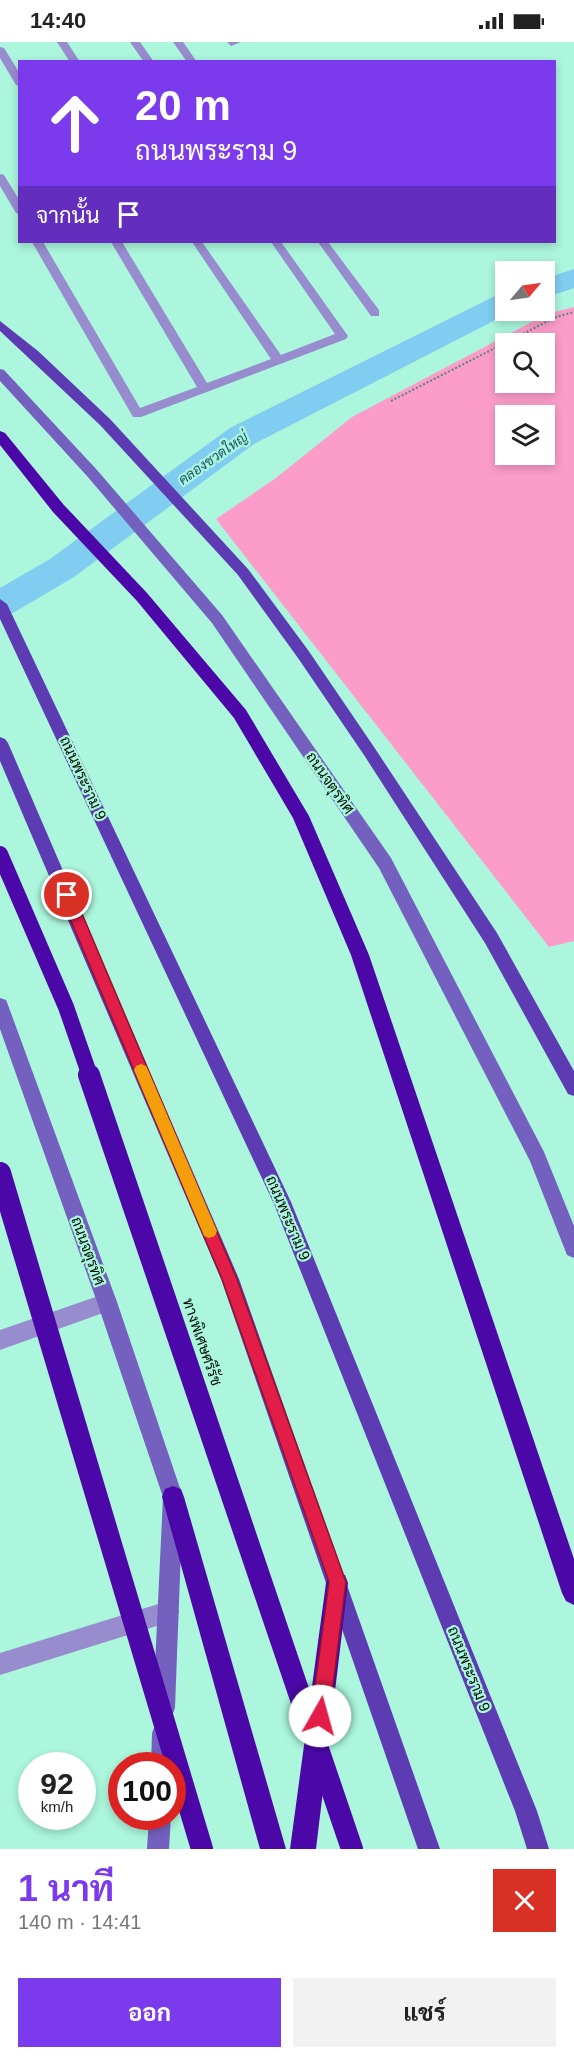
<!DOCTYPE html>
<html lang="th">
<meta charset="utf-8">
<style>
:root{--surface:#fff;--page:#f2f2f2;--text:#222;--muted:#767676;--accent:#7c3aed}
body{margin:0;font-family:Arial,Sarabun,sans-serif;background:var(--page);color:var(--text);height:100vh;display:flex;flex-direction:column;font-size:22px;white-space:nowrap}
*{box-sizing:border-box;margin:0}
p{font-size:20px;color:var(--muted)}
.icon{flex:none;width:33px;height:33px;fill:none;stroke:currentColor;stroke-width:2;stroke-linecap:round;stroke-linejoin:round}
.map{position:relative;height:1807px;overflow:hidden}
.drawer{display:flex;flex-direction:column;background:var(--surface);flex:1}
.drawer>*{flex:none}
.hud{position:absolute;left:18px;top:18px;width:538px;height:183px;border-radius:0px;box-shadow:0 3px 9px #0003;background:#7c3aed;color:#fff;overflow:hidden}
.needle{width:39px;rotate:61deg}
.tools{position:absolute;left:495px;top:219px;display:grid;gap:12px}
.tools a{display:grid;place-items:center;width:60px;height:60px;border-radius:0px;background:var(--surface);box-shadow:0 3px 9px #0003;font-size:30px}
.speed{position:absolute;left:18px;top:1710px;display:flex;gap:12px;font-size:30px;font-weight:700;text-align:center}
.speed>*{display:grid;place-content:center;width:78px;height:78px;border-radius:50%;background:var(--surface);box-shadow:0 3px 9px #0003;line-height:1}
.speed small{font-size:15px;font-weight:400}
.speed .limit{border:9px solid #d22;background:#fff;color:#111}
.pin{position:absolute;display:grid;place-items:center;width:51px;height:51px;color:#fff;margin:-26px;border:3px solid #fff;border-radius:50%;box-shadow:0 2px 6px #0007}
.me{position:absolute;width:66px;margin:-33px;rotate:7deg;stroke-linejoin:round;filter:drop-shadow(0 0 4px #0008)}
.turn{display:flex;align-items:center;gap:21px;height:126px;padding:0 18px;font-size:27px}
.turn .icon{width:78px;height:78px;stroke-width:2.5}
.turn b{display:block;font-size:42px;line-height:51px}
.then{display:flex;align-items:center;height:57px;padding:0 18px;background:#0003;gap:12px;font-size:22px}
.round{display:grid;place-items:center;flex:none;width:63px;height:63px;border-radius:0px;background:var(--page)}
.overview{display:flex;align-items:center;justify-content:space-between;height:102px;padding:0 18px}
h1{font-size:36px;font-weight:700;line-height:45px;color:var(--accent)}
.cta{display:flex;gap:12px;margin-top:auto;padding:12px 18px}
.cta a{flex:1;height:69px;border-radius:0px;background:var(--accent);color:#fff;font-size:24px;font-weight:700;line-height:69px;text-align:center}
.cta a+a{background:var(--page);color:var(--text)}
.status{display:flex;justify-content:space-between;align-items:center;height:42px;padding:0 30px;background:var(--surface);direction:ltr}
.status svg{height:16px;fill:currentColor}
.map>svg:first-child{display:block}
</style>
<div class="status"><b>14:40</b><svg viewBox="0 0 49 12"><path d="M0 12V9h3v3zM5 12V6h3v6zM10 12V3h3v9zM15 12V0h3v12zM26 1h20v11H26zM47 4h2v5h-2z"/></svg></div>
<div class="map">
<svg width="574" height="1807" viewBox="0 0 574 1807">
<rect width="100%" height="100%" fill="#abf6dc"/>
<!-- green -->
<path fill="#fb9cc9" fill-rule="evenodd" d="M574 265V899L549 905 216 477 276 436 352 375 547 272ZM506 302H544V340H506ZM506 374H544V412H506Z"/>
<g fill="none" stroke-linecap="round" stroke-linejoin="round">
<!-- canal -->
<path fill="#81ccf1" fill-rule="evenodd" d="M574 227V246L544 256V237Z
M506 252V268H515L254 402 74 535 13 571 0 575V546L50 517 230 386 495 254Z"/>
<!-- path -->
<path stroke="#598776" stroke-width="2" stroke-dasharray="2 2" stroke-linecap="butt" d="M391 359 556 275 574 270"/>
<!-- service -->
<path fill="#978dce" fill-rule="evenodd" d="M57 0H67L80 20H70Z
M130 0H140L154 20H144Z
M173 0H183L197 20H187Z
M227 0H241L231 4Z
M0 5 4 6 20 32V44L16 43 0 16Z
M0 132 4 133 20 159V172L16 171 0 144Z
M32 200H43L140 366 197 345 111 200H122L207 341 271 317 192 200H202L281 313 335 292 271 200H281L348 294 346 297 141 375H133Z
M318 200H328L379 268V274H371Z
M107 1251 114 1253 117 1260 114 1267 0 1308V1288Z"/>
<!-- minor -->
<path fill="#978dce" fill-rule="evenodd" d="M168 1559 176 1562 179 1570 176 1578 0 1633V1611Z"/>
<!-- secondary -->
<path fill="#7460bf" fill-rule="evenodd" d="M0 327 4 328 97 428 222 573 391 816 544 1110 574 1184V1216L567 1213 530 1119 379 826 212 581 87 434 0 339Z
M0 956 6 958 8 963 117 1260 183 1455 175 1666 172 1674 164 1677 156 1674 153 1666 163 1455 97 1260 0 987Z
M163 1680 171 1683 174 1691 172 1726V1724H151L152 1691 155 1683Z
M149 1774H171L169 1807H147Z"/>
<!-- primary -->
<path fill="#5d3cb3" fill-rule="evenodd" d="M0 279 38 309 110 377 248 527 308 608 374 705 497 891 574 1029V1054L568 1052 485 901 364 713 298 616 238 533 100 383 0 289Z
M0 557 7 562 291 1160 537 1769 549 1807H527L515 1769 274 1162 0 577Z
M0 695 5 697 8 701 239 1237 440 1807H418L221 1237 0 719Z"/>
<!-- motorway -->
<path fill="#4c07a8" fill-rule="evenodd" d="M0 389 5 391 63 462 147 551 246 668 309 774 369 913 574 1517V1563L566 1559 562 1551 351 913 293 776 234 676 137 559 53 470 0 403Z
M173 1444 181 1447 184 1455 286 1807H260L162 1455 165 1447Z
M337 1530 345 1533 348 1541 316 1807H290L326 1541 329 1533Z"/>
<!-- motorway-bridge-far1 -->
<path stroke="#4c07a8" stroke-width="16" d="M0 812 66 965 90 1034"/>
<!-- motorway-bridge -->
<path stroke="#4c07a8" stroke-width="22" d="M89 1033 352 1807
M0 1131 202 1807"/>
</g>
<!-- route -->
<path fill="#e11d48" stroke="#92132f" stroke-width="1.5" d="M67 848 74 853 237 1237 346 1540 329 1674 327 1680 320 1683 314 1680 311 1674 329 1540 222 1237 60 853Z"/>
<!-- slow -->
<path fill="#f59e0b" d="M141 1022 146 1024 148 1028 217 1189 215 1194 209 1196 204 1194 202 1189 134 1028 136 1024Z"/>
<g text-anchor="middle" stroke-width="4.5" stroke-linejoin="round" paint-order="stroke">
<!-- far-water labels -->
<g font-size="14" font-style="italic" fill="#19546e" stroke="#abf6dc">
<text transform="translate(213 416) rotate(-35)" y="5">คลองชวดใหญ่</text>
</g>
<!-- street labels -->
<g font-size="15" fill="#001009" stroke="#abf6dc">
<text transform="translate(83 736) rotate(65)" y="5">ถนนพระราม 9</text>
<text transform="translate(330 741) rotate(55)" y="5">ถนนจตุรทิศ</text>
<text transform="translate(288 1176) rotate(67)" y="5">ถนนพระราม 9</text>
<text transform="translate(88 1209) rotate(70)" y="5">ถนนจตุรทิศ</text>
<text transform="translate(202 1300) rotate(71)" y="5">ทางพิเศษศรีรัช</text>
<text transform="translate(469 1627) rotate(68)" y="5">ถนนพระราม 9</text>
</g>
</g>
</svg>
<div class="tools">
<a><svg class="needle" viewBox="-14 -14 28 28"><path d="M0-13l5 13h-10z" fill="#e53935"/><path d="M0 13l5-13h-10z" fill="#767676"/></svg></a>
<a><svg class="icon" aria-label="search" viewBox="0 0 24 24"><circle cx="10" cy="10" r="6"/><path d="M15 15l6 6"/></svg></a>
<a><svg class="icon" aria-label="layers" viewBox="0 0 24 24"><path d="M12 4l9 5-9 5-9-5zM3 14l9 5 9-5"/></svg></a>
</div>
<div class="speed"><div>92<small>km/h</small></div><div class="limit">100</div></div>
<div class="pin" style="left:67px;top:853px;background:#d93025"><svg class="icon" aria-label="arrive" viewBox="0 0 24 24"><path d="M6 21V4h12l-3 4 3 4H6"/></svg></div>
<svg class="me" style="left:320px;top:1674px" viewBox="-20 -20 40 40"><circle r="19" fill="#fff"/><path d="M0-13L10 11 0 6-10 11z" fill="#e11d48"/></svg>
<div class="hud">
<div class="turn"><svg class="icon" aria-label="ahead" viewBox="0 0 24 24"><path d="M12 20V5M6 11l6-6 6 6"/></svg><div><b>20 m</b>ถนนพระราม 9</div></div>
<div class="then">จากนั้น<svg class="icon" aria-label="arrive" viewBox="0 0 24 24"><path d="M6 21V4h12l-3 4 3 4H6"/></svg></div>
</div>
</div>
<section class="drawer">
<div class="overview"><div><h1>1 นาที</h1><p>140 m · 14:41</p></div><a class="round" style="background:#d93025;color:#fff"><svg class="icon" aria-label="close" viewBox="0 0 24 24"><path d="M6 6l12 12M18 6L6 18"/></svg></a></div>
<div class="cta"><a>ออก</a><a>แชร์</a></div>
</section>
